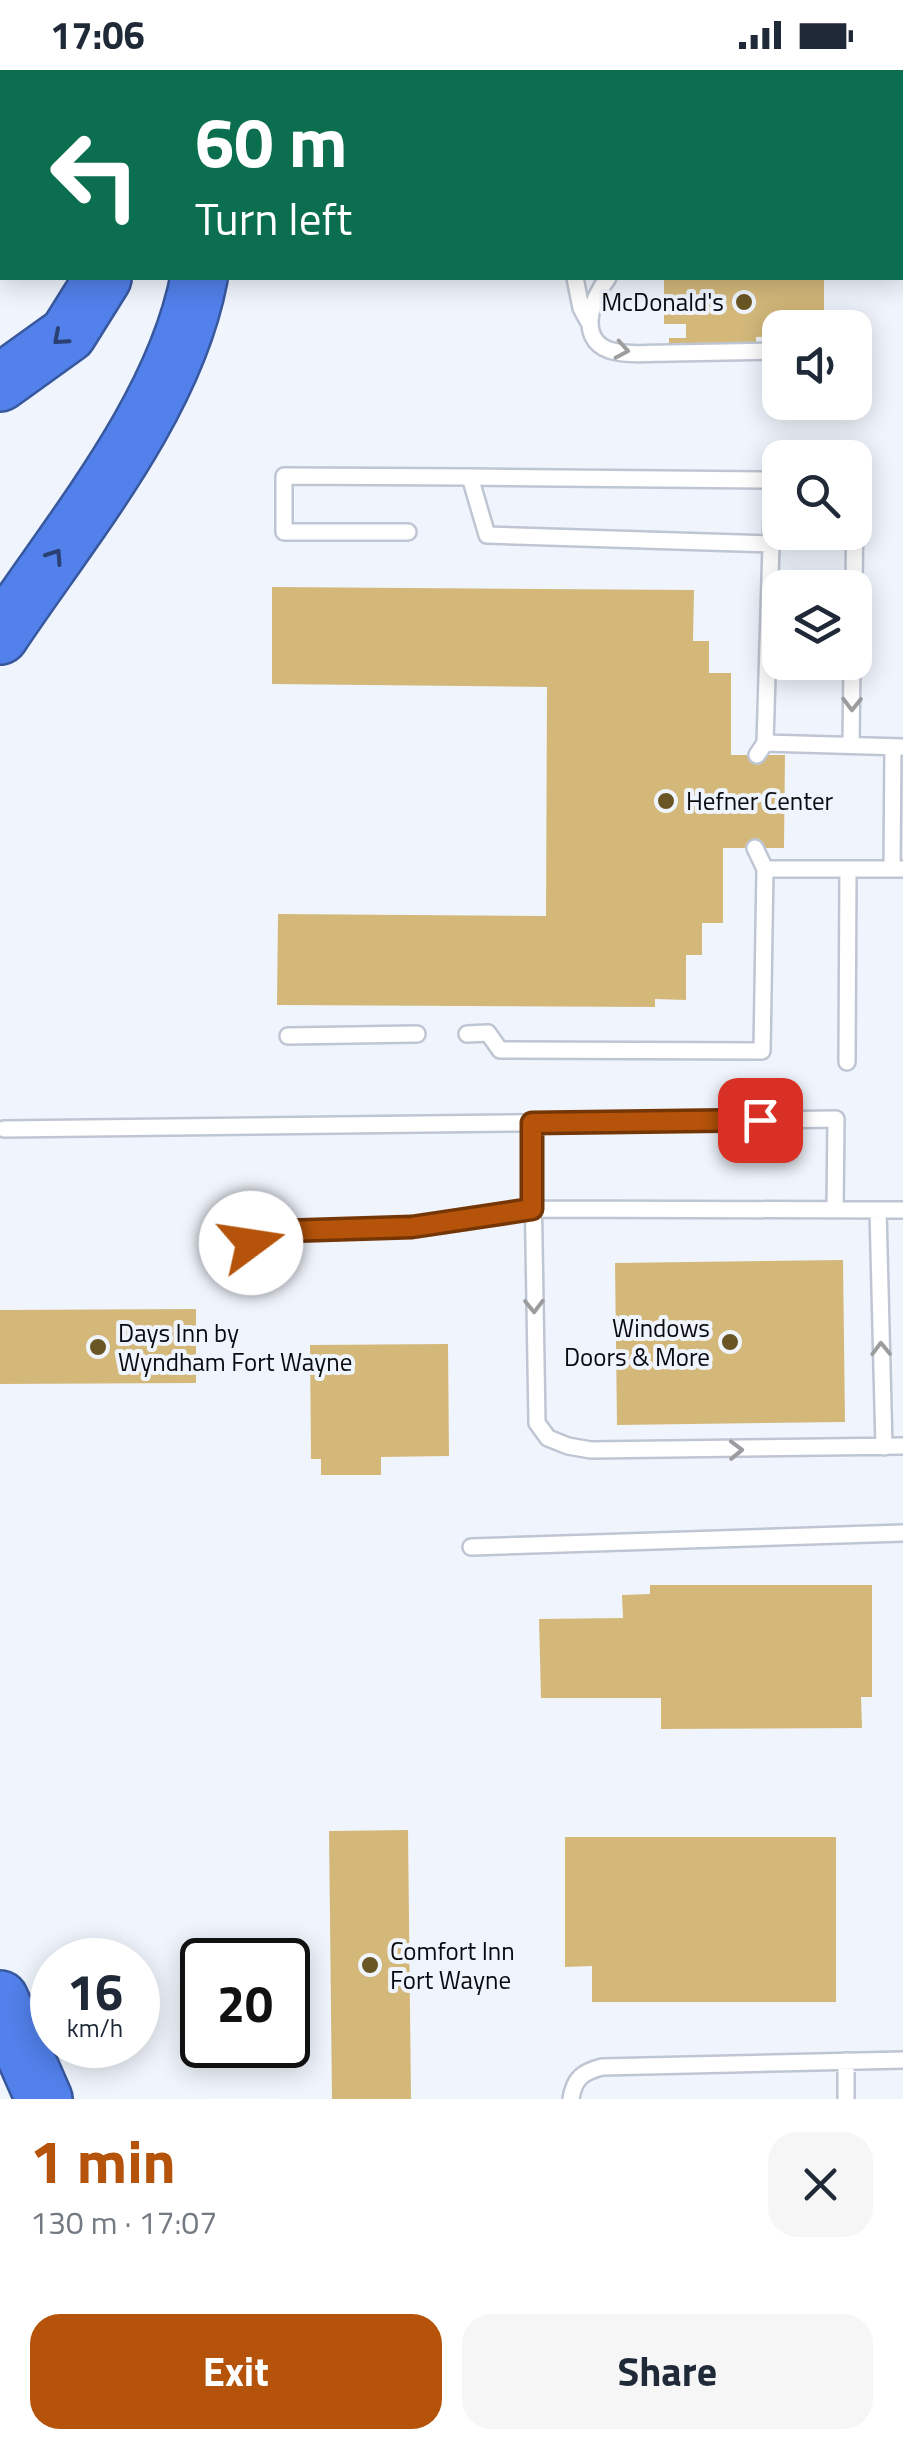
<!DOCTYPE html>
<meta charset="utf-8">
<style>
:root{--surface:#fff;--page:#f6f6f7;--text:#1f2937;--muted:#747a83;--accent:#b45309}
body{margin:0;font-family:"Titillium Web",sans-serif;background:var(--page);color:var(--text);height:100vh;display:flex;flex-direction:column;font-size:38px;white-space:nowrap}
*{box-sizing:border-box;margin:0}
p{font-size:32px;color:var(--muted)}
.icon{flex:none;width:55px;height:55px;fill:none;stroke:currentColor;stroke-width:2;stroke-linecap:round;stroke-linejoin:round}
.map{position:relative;height:2029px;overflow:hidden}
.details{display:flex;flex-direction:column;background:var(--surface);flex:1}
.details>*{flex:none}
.banner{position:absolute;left:0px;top:0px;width:905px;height:210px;box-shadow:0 5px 25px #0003;background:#0b6e4f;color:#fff;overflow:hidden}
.buttons{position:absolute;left:762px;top:240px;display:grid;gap:20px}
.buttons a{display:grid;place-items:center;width:110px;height:110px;border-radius:20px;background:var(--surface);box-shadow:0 5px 25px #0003;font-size:50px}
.speed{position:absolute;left:30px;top:1868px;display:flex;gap:20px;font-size:50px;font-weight:700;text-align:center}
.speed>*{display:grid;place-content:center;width:130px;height:130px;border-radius:50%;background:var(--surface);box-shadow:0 5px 25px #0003;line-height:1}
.speed small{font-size:25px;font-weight:400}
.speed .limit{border:5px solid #111;border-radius:15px;background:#fff;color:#111}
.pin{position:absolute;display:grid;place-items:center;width:85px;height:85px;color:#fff;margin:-42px;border-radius:20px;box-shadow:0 5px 15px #0006}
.me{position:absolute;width:110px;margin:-55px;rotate:76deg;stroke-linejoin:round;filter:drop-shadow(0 0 8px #0008)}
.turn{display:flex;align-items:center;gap:35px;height:210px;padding:0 30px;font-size:45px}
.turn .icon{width:130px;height:130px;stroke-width:2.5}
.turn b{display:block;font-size:70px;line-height:85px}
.round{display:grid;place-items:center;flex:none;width:105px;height:105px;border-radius:30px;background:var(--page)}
.headline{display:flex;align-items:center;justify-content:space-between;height:170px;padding:0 30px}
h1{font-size:60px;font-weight:700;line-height:75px;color:var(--accent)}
.cta{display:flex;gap:20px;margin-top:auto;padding:20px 30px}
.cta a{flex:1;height:115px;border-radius:30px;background:var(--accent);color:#fff;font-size:40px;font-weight:700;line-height:115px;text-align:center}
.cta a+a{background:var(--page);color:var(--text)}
.status{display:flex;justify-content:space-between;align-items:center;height:70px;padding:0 50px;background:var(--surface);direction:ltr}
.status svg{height:28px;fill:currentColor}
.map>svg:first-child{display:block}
</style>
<div class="status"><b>17:06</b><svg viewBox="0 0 49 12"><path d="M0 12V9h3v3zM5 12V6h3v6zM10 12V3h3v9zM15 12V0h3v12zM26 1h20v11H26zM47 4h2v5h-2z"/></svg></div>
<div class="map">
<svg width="903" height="2029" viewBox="0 0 903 2029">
<rect width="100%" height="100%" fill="#f0f5fd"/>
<!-- building -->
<path fill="#d3b87a" d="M664 208 824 209V258H780V266L756 267V274H669V268H686V254H664Z
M272 517 694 520 693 571H709V603H731V685H785L784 778H723V853H702V885H686V930L655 929V937L277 935 278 844 546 846 547 617 272 614Z
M843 1190 845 1352 617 1355 615 1193Z
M196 1239V1313L0 1314V1240Z
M448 1274 449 1386 381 1387V1405H321V1389H311L310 1275Z
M650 1515H872V1627H861L862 1658 661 1659V1628H541L539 1549 623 1548 622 1525 650 1524Z
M408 1760 411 2029H332L329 1761Z
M565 1767H836V1932H592V1896L565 1897Z"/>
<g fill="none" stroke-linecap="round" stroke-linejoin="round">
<!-- service casing -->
<g stroke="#bfc6d3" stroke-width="20">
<path id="service" d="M805 0 813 2
M902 9H903
M575 208 581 238 588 251
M608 208C593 226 576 268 609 280 628 286 652 283 671 283 707 282 744 282 780 281
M408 462H284V406L470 407
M770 474 487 465 470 407 773 410
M854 518 855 428
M765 673 903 677
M851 675 852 592
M757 685 765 673 773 410H780
M765 799H903
M892 799 893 677
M467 964 488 963 500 980 762 981 765 799 755 778
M288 966 417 964
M847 992 848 799
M532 1053 537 1353 548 1368 568 1376 591 1380 903 1376
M4 1059 836 1049 835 1140
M878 1140 884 1377
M226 1195 251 1173 284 1161 412 1157 532 1139 903 1140
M471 1477 903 1463
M846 1991V2029
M571 2029C574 2008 583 2002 602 1997L903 1990"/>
</g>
<!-- motorway casing -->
<g stroke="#38589e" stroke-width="60">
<path id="motorway" d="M135 0 136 2
M207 0V2
M0 313 68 264 103 208
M0 566C72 458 174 338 199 208
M0 1929 44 2029"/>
</g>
<!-- service -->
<use href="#service" stroke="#fff" stroke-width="15"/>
<!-- motorway -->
<use href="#motorway" stroke="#5281eb" stroke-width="55"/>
</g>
<!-- one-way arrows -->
<defs><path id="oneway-chevron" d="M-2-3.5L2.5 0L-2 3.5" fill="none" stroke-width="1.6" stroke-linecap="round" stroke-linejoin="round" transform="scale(2.5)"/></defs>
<g stroke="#2a4072">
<use href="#oneway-chevron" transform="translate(60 268) rotate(139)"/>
<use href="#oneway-chevron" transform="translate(55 486) rotate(-56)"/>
</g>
<g stroke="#9d9d9f">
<use href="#oneway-chevron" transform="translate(622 280) rotate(10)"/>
<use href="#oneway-chevron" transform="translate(852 634) rotate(91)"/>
<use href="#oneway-chevron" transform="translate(534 1236) rotate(89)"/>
<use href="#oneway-chevron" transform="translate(881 1279) rotate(-91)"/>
<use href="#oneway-chevron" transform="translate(736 1380) rotate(-1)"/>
</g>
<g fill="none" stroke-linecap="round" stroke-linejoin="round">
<!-- route casing -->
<g stroke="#753606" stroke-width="25">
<path id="route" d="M251 1173 284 1161 412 1157 532 1139V1053L760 1050"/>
</g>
<!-- route -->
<use href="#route" stroke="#b45309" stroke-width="18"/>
</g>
<!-- markers -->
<g fill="#6a5524" stroke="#f0f5fd" stroke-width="4">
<circle cx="744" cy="232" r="10"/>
<circle cx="666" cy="731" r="10"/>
<circle cx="730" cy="1272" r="10"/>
<circle cx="98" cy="1277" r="10"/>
<circle cx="370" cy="1895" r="10"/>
</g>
<g text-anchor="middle" stroke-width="8" stroke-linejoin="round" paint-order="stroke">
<!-- poi labels -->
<g font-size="25" fill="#090b0f" stroke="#f0f5fd" text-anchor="start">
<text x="724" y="241" text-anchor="end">McDonald's</text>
<text x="686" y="740">Hefner Center</text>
<text x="710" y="1267" text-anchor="end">Windows<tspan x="710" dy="29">Doors &amp; More</tspan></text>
<text x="118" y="1272">Days Inn by<tspan x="118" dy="29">Wyndham Fort Wayne</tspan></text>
<text x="390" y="1890">Comfort Inn<tspan x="390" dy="29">Fort Wayne</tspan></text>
</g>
</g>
</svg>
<div class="buttons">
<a><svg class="icon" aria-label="sound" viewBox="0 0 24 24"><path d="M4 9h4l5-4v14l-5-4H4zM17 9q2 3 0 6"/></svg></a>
<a><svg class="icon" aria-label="search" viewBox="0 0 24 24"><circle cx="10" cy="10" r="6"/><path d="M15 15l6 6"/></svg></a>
<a><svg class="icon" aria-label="layers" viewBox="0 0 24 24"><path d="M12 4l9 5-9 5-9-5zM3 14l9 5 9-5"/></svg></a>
</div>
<div class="speed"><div>16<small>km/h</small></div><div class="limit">20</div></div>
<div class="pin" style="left:760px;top:1050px;background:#d93025"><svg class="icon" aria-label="arrive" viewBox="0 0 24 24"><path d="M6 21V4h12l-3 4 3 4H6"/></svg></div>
<svg class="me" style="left:251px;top:1173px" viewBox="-20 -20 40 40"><circle r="19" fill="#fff"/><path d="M0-13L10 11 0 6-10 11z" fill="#b45309"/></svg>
<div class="banner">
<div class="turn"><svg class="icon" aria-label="left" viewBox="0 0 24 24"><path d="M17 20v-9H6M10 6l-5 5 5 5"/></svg><div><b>60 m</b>Turn left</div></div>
</div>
</div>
<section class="details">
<div class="headline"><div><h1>1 min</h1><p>130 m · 17:07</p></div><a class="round"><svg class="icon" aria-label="close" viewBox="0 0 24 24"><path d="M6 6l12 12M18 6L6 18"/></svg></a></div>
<div class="cta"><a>Exit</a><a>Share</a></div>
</section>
